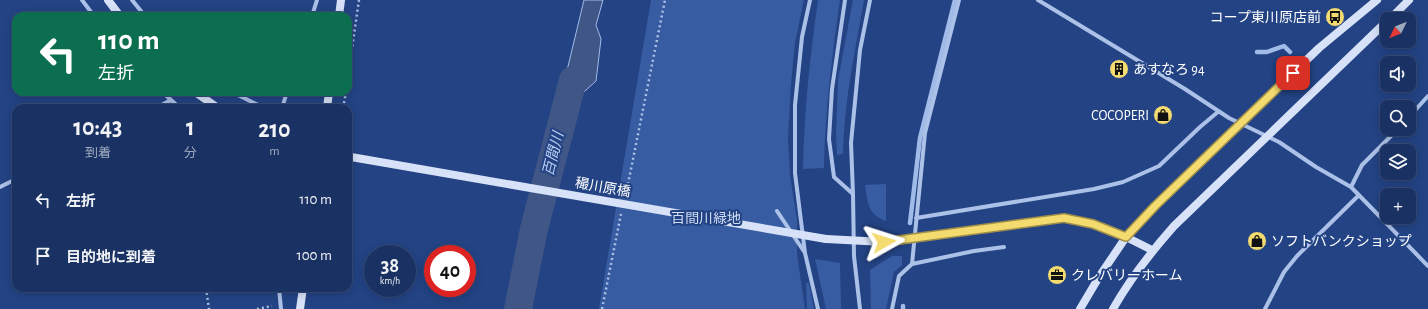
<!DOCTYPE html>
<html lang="ja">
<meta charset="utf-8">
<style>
:root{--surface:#1a3263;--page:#233a69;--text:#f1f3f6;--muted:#9faabe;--line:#384d78}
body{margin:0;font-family:"Alegreya Sans","Noto Sans JP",sans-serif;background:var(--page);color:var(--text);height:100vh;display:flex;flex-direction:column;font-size:15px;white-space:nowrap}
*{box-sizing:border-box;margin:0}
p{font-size:13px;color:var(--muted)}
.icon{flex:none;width:22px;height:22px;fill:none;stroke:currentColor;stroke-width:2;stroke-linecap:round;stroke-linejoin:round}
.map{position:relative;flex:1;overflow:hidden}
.drawer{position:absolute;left:12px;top:104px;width:340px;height:188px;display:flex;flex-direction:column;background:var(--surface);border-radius:12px;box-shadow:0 2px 10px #0003,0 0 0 1px var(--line)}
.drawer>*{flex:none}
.top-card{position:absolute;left:12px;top:12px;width:340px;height:84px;border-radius:12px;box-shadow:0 2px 10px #0003,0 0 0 1px var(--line);background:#0b6e4f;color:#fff;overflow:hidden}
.needle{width:26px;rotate:227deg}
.controls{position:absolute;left:1380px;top:12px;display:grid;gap:8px}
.controls a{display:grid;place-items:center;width:36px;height:36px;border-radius:8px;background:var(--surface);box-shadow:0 2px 10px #0003,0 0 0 1px var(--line);font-size:20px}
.speed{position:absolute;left:364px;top:245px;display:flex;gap:8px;font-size:20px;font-weight:700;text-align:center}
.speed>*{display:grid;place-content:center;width:52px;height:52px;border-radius:50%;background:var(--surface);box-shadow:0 2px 10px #0003,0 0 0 1px var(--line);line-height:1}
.speed small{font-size:10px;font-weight:400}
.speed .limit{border:6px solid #d22;background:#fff;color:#111}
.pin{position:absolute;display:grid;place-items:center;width:34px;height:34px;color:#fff;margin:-17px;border-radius:8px;box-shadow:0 2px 6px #0006}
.me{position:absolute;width:44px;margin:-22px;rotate:84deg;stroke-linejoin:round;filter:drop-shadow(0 0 3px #0008)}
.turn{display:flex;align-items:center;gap:14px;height:84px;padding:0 20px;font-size:18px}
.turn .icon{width:52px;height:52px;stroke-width:2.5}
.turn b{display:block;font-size:28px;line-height:34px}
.eta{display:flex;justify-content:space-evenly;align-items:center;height:68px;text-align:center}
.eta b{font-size:24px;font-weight:700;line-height:28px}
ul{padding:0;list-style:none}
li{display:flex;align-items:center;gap:12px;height:56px;padding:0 20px}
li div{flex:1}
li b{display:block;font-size:15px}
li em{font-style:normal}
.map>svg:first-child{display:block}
</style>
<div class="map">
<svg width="1428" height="309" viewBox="0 0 1428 309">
<rect width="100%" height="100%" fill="#234384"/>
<!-- green -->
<path fill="#385ca1" d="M651 0H804L795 43 791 84 788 138 790 175 797 220V254L805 309H599Z
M818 0H840C832 56 825 112 824 168L803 169C804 112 810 56 818 0Z
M853 0H864C855 51 844 102 843 154L837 155 836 135 838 80Z
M886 184V221C867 214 868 203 865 185Z
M892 256H902V265L894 272 886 309H871L870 270Z
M815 259 840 263 841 309H826Z
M806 283H809L814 309H807Z"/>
<!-- water -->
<path fill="#3f5686" stroke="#a1bbe9" d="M584 0H603L596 25 601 39 596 81 575 100 568 120 557 112Z"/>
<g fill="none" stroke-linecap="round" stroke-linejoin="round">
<!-- stream -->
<path stroke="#a1bbe9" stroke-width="4.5" d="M1257 52H1267L1284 46 1290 52
M910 223 920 138 955 0
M903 309V306"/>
<!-- river -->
<path stroke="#3f5686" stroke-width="28" d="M518 309 534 229 573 80"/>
<!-- path -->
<path stroke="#acc1e8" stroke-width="2.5" stroke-dasharray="2 3" stroke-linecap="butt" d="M348 76 359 0
M343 108 346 92
M626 194 665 0
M206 288 209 309
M257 309 272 306
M602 309 621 214"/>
<!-- street -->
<path stroke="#acc1e8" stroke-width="4" d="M82 0 94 16
M132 0 145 16
M845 0 832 89 829 139 834 177 853 194
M1038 0 1185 89 1229 118 1279 142 1316 167 1351 187 1428 266
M312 16 317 0
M162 92 180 108
M232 92 264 108
M156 108 171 100
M282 108 287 92
M1409 117 1428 96
M0 187 16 179
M1351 187 1362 165 1398 129
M777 211 805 253 818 309
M916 218 1094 189 1123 182 1159 166 1200 127 1219 111
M805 253 795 173V105L802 37 810 0
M912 264 925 133 959 0
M279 288 281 309
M860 309 854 256 853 194 851 143 860 50 870 0
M892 309 899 276 912 264 974 251 1004 247
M1265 309 1284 272 1297 256 1358 196"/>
<!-- secondary -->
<path stroke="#d7e1f7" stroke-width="8" d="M108 0 120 16
M339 16 341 0
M1390 19 1409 0
M195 92 218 108
M327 108 329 92
M938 235 1064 218 1093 224 1126 237 1152 250
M826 239 884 242 898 241
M300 309 303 288
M1080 309 1099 277 1126 237 1155 206 1319 48 1377 0
M1113 309C1130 279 1151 252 1174 226L1387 21"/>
<!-- secondary-bridge -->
<path stroke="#d7e1f7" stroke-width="8" d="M351 157 826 239
M898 241 938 235"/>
</g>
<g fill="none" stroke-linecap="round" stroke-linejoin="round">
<!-- route casing -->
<g stroke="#9e8e49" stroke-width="10">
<path id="route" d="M884 242 1064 218 1093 224 1126 237 1155 206 1293 73"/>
</g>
<!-- route -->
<use href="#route" stroke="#f3db70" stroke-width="7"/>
</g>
<!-- icons -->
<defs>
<g id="bus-disc" transform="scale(1)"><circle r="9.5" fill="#f3db70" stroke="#234384"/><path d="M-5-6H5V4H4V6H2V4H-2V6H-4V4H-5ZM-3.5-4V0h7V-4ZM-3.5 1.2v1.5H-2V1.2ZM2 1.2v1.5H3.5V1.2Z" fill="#111"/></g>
<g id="building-disc" transform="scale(1)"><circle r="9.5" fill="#f3db70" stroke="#234384"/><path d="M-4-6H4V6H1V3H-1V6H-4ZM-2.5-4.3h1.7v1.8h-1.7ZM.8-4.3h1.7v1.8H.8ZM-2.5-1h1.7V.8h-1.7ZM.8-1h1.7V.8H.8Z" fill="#111"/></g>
<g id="shop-disc" transform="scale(1)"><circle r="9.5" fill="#f3db70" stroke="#234384"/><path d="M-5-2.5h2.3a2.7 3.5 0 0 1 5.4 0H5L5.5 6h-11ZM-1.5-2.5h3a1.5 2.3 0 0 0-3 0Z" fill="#111"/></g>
<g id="office-disc" transform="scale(1)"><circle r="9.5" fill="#f3db70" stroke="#234384"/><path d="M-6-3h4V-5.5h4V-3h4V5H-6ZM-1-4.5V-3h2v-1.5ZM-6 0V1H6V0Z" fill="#111"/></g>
</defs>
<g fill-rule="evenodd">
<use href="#bus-disc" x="1335" y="17"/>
<use href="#building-disc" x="1119" y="69"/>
<use href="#shop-disc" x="1163" y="115"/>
<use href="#shop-disc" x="1257" y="241"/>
<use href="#office-disc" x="1057" y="275"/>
</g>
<g text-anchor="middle" stroke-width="4" stroke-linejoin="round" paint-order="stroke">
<!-- poi labels -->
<g font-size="14" fill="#fff" stroke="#234384" text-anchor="start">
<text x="1321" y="22" text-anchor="end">コープ東川原店前</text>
<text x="1133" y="74">あすなろ 94</text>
<text x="1149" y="120" text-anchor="end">COCOPERI</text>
<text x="1271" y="246">ソフトバンクショップ</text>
<text x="1071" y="280">クレバリーホーム</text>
</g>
<!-- street labels -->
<g font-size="14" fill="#fff" stroke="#234384">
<text transform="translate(603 187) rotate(10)" y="5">穝川原橋</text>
</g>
<!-- park labels -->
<g font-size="14" fill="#d0def6" stroke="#234384">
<text x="706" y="223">百間川緑地</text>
</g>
<!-- water labels -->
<g font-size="15" font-style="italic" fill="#b8ccf0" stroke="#234384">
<text transform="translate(553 154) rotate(-76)" y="5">百間川</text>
</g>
</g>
</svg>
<div class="controls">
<a><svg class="needle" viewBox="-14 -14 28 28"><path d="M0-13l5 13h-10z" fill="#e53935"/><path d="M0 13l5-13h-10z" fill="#9faabe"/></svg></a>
<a><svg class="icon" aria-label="sound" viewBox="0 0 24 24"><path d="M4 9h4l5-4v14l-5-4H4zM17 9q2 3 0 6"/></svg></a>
<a><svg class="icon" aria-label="search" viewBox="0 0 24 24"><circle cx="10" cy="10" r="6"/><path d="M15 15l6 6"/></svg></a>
<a><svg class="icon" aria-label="layers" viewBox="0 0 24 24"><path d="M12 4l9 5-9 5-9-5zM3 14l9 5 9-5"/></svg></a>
<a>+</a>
</div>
<div class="speed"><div>38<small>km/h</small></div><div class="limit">40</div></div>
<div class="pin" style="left:1293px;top:73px;background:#d93025"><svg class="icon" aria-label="arrive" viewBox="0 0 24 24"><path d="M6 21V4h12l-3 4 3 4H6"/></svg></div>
<svg class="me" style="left:884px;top:242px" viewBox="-20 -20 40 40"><path d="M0-17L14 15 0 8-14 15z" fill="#f3db70" stroke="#fff" stroke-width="4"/></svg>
<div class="top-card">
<div class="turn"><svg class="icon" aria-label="left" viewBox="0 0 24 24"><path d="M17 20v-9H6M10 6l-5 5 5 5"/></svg><div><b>110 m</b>左折</div></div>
</div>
<section class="drawer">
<div class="eta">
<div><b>10:43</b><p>到着</p></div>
<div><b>1</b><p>分</p></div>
<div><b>210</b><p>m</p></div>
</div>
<ul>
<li><svg class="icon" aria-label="left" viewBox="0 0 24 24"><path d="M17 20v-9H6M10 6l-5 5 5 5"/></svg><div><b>左折</b></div><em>110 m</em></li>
<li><svg class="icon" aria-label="arrive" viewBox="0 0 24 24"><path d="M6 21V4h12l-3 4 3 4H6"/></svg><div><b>目的地に到着</b></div><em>100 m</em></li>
</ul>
</section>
</div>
